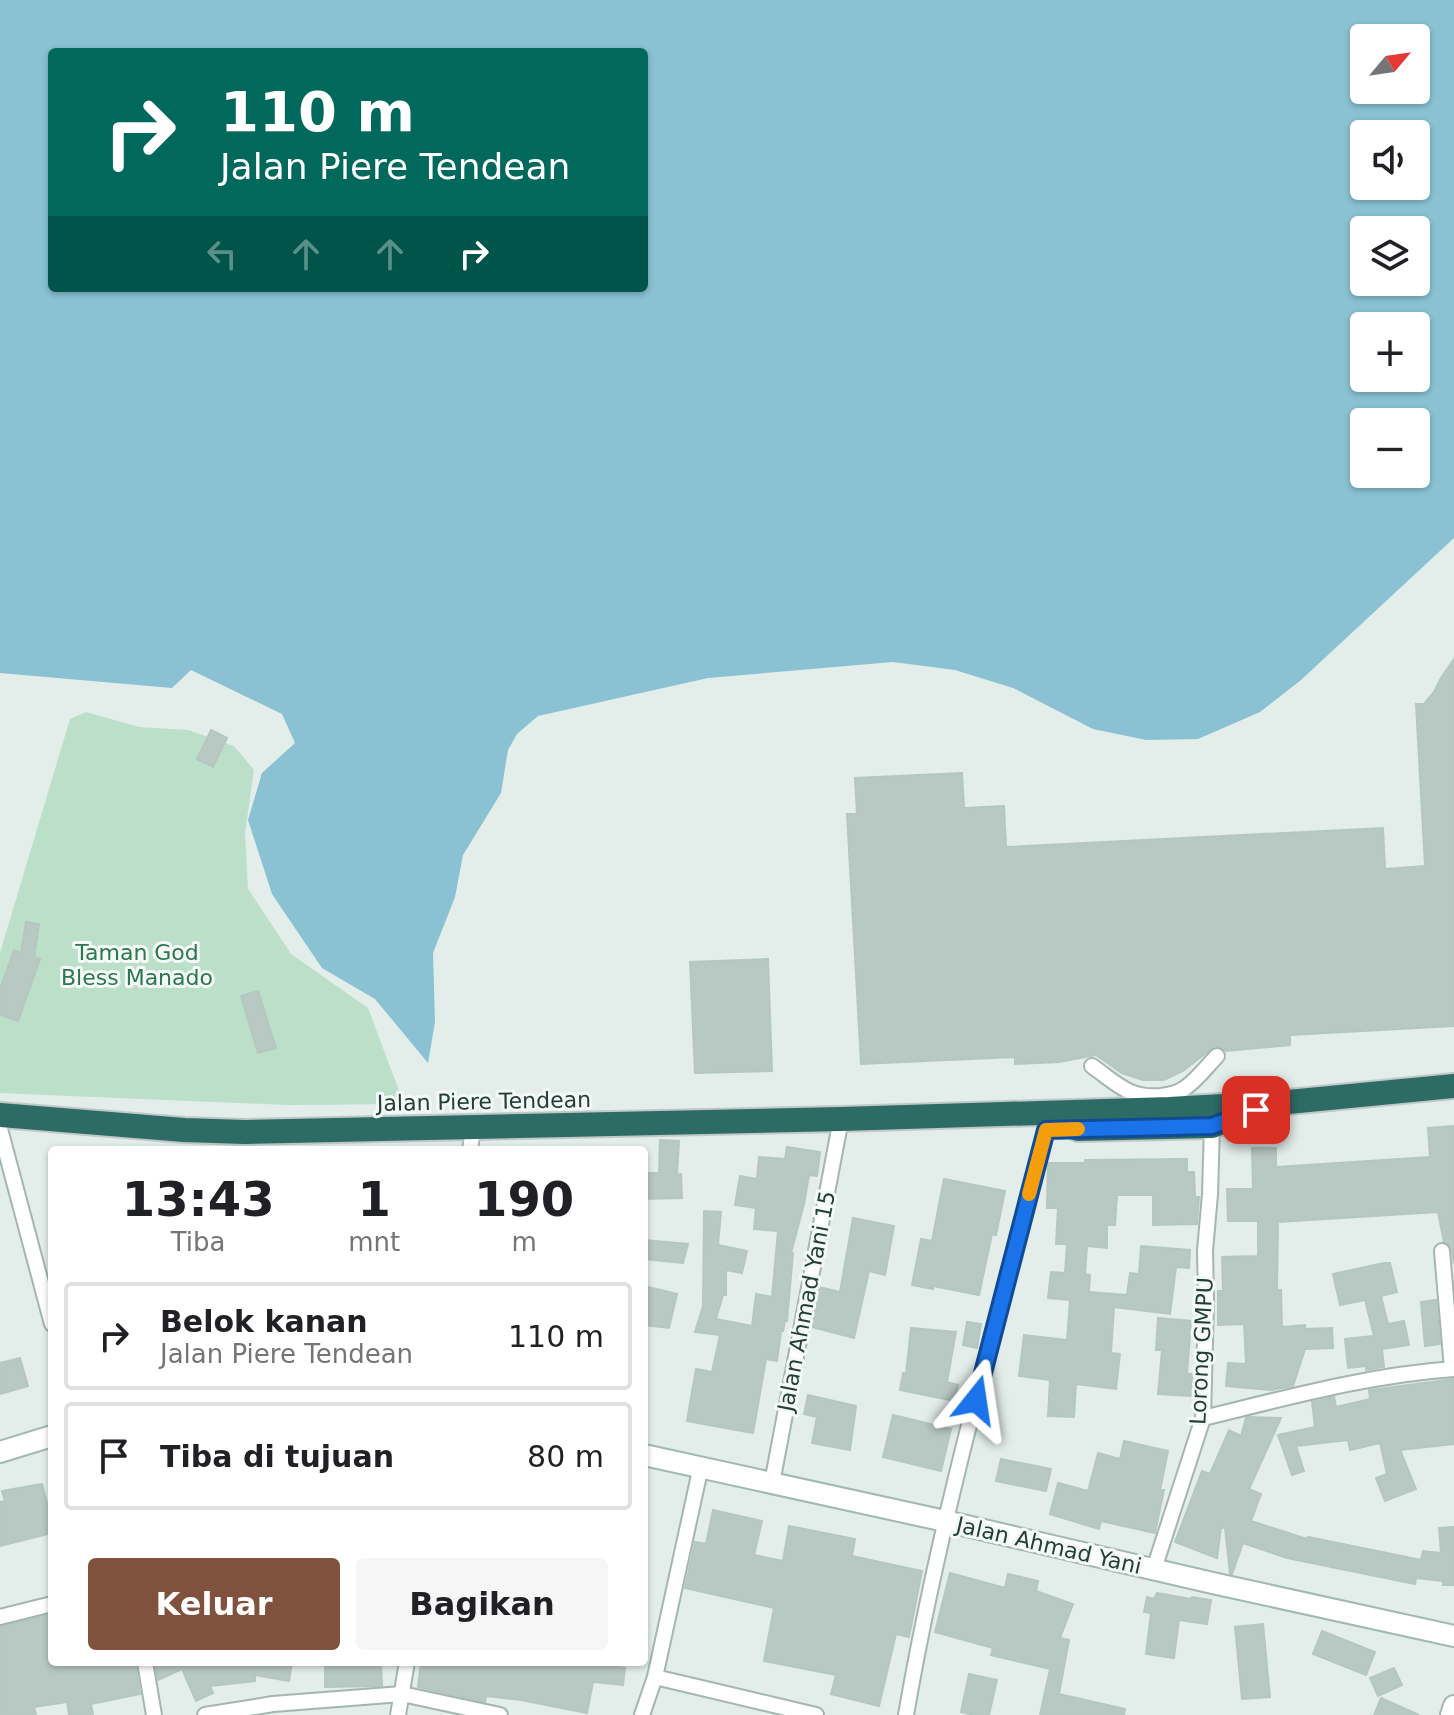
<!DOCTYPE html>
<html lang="id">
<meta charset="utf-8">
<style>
:root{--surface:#fff;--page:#f6f6f6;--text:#202124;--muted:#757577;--line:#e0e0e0;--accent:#80513c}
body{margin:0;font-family:"DejaVu Sans",sans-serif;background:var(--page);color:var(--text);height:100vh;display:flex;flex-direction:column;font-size:30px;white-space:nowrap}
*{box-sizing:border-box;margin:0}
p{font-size:26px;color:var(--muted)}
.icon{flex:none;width:44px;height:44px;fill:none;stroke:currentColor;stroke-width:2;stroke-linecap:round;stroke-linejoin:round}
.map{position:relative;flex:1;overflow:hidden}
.sheet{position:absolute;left:48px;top:1146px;width:600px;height:520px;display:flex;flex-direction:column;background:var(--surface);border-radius:8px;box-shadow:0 2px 6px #0004}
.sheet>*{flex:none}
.hud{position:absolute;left:48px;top:48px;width:600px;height:244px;border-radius:8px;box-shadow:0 2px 6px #0004;background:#00695c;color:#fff;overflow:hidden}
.needle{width:52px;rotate:61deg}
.buttons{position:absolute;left:1350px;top:24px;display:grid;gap:16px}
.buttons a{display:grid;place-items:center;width:80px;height:80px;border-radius:8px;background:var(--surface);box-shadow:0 2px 6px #0004;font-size:40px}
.pin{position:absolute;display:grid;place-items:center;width:68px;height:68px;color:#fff;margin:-34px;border-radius:16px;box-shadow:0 4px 12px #0006}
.me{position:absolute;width:88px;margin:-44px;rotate:15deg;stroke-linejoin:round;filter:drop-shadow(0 0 6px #0008)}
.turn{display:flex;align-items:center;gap:28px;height:168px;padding:0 40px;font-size:36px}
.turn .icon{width:104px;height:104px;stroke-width:2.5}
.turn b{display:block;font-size:56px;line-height:68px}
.lanes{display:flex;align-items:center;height:76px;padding:0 40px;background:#0003;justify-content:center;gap:40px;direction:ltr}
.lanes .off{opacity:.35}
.eta{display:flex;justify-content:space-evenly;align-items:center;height:136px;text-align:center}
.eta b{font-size:48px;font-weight:800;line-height:56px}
.button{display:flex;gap:16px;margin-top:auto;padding:16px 40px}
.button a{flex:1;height:92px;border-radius:8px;background:var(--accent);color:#fff;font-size:32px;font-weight:800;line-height:92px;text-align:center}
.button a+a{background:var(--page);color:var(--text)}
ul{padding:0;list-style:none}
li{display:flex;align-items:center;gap:24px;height:108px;margin:0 16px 12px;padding:0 24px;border:4px solid var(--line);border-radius:8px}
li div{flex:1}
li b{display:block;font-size:30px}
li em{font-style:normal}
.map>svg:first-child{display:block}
</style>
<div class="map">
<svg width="1454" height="1715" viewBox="0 0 1454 1715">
<rect width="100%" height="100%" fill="#e3ede9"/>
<!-- green -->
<path fill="#bbdfc8" d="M86 712 139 727 188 730 234 746 254 770 245 833 248 889 291 954 368 1008 404 1104 288 1105 0 1093V953L70 719Z"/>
<!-- water -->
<path fill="#8ac2d3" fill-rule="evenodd" d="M0 0H1454V538L1301 680 1260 712 1198 739 1146 740 1093 729 1013 688 955 670 893 662 708 678 538 716 517 734 508 750 501 793 463 855 455 897 433 953 435 1022 428 1063 375 999 322 968 272 894 248 820 262 773 295 743 282 714 191 670 172 688 0 673ZM1364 38H1416V90H1364ZM52 52H644V288H52ZM1364 134H1416V186H1364ZM1364 230H1416V282H1364ZM1364 326H1416V378H1364ZM1364 422H1416V474H1364Z"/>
<!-- building -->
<path fill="#b8c8c3" stroke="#b5c7c1" stroke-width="2" d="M1454 659V1026L1290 1035V1045L1226 1051 1220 1047 1215 1046 1183 1071 1164 1080H1143L1122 1073 1096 1055 1059 1062 1015 1064V1057L861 1064 847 814H857L855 778 962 773 964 808 1004 806 1006 847 1383 828 1385 869 1425 866 1416 704H1424L1434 692 1441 678Z
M211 730 227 738 213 767 197 759Z
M26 922 39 924 34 957 40 959 18 1021 0 1015V989L14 950 21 953Z
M768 959 772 1071 695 1073 690 962Z
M258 991 276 1048 258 1053 241 996Z
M1454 1126V1264L1451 1246 1444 1242 1438 1212 1278 1222 1277 1290H1281L1282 1327 1305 1325V1329L1332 1328 1333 1348 1306 1349V1346L1293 1386 1271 1390 1226 1386 1228 1363 1246 1364 1244 1324 1218 1325V1291H1223L1222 1257 1258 1256V1221H1228L1227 1189H1253L1252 1148H1276V1167L1430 1157 1428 1128Z
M660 1140 679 1141 677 1175 681 1174 682 1198 644 1199V1173H659Z
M787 1147 820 1152 817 1176 809 1175 804 1204 791 1253H793L787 1321H785L783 1331H781L777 1361 766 1359 753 1433 687 1421 696 1369 712 1372 720 1335 695 1332 703 1306 704 1211 721 1212 718 1245 747 1251 742 1273 726 1270V1295H723L716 1319 752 1326 756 1294 772 1297 778 1231 754 1229 756 1208 735 1205 740 1176 757 1179 759 1157 785 1159Z
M1187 1159V1172H1194L1195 1197H1199L1197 1224 1153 1225V1195H1117L1115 1225H1107V1248L1087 1246 1085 1274 1090 1275 1089 1292 1127 1295 1130 1273 1139 1274 1141 1246 1190 1250 1189 1268 1176 1267 1170 1314 1114 1307 1111 1353 1120 1354 1116 1389 1076 1384 1074 1417 1048 1416 1050 1380 1019 1376 1024 1335 1067 1340 1070 1300 1048 1298 1051 1272 1065 1273 1067 1244H1056L1058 1208H1047L1048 1163H1085V1160Z
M944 1179 1005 1191 996 1235 992 1234 979 1295 933 1286V1289L912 1285 921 1239 932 1241Z
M853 1218 894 1226 885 1275 869 1271 854 1338 812 1327 819 1287 840 1292Z
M644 1240 688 1244 683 1263 644 1259Z
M1384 1263H1390L1397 1292 1381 1296 1388 1324 1404 1321 1409 1345 1382 1349 1384 1367 1366 1370V1366L1348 1368 1345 1339 1374 1336 1365 1300 1340 1305 1333 1274Z
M648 1287 677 1294 669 1328 644 1325Z
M1436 1300 1440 1344 1425 1346 1421 1302Z
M1158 1318 1191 1321 1187 1374H1193L1191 1396 1158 1394 1162 1350H1156Z
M967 1322 981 1324 977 1348 963 1345Z
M911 1328 956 1332 947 1382 958 1385 955 1401 900 1390 903 1373 906 1374Z
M20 1358 28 1386 0 1394V1363Z
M1454 1379V1444L1400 1450 1416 1489 1385 1501 1376 1478 1387 1474 1380 1443 1350 1450 1348 1440 1296 1446 1304 1471 1292 1475 1278 1435 1315 1427 1312 1402 1334 1397 1336 1407 1370 1399 1369 1390Z
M808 1395 856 1406 850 1450 812 1443 817 1417 804 1414Z
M893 1415 951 1429 941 1471 883 1457Z
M1248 1417 1281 1418 1249 1489 1261 1494 1251 1521 1307 1539 1308 1537 1421 1560 1423 1551 1441 1553 1439 1528 1454 1527V1585H1443V1581L1416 1578 1415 1584 1287 1558 1243 1543 1232 1574H1230L1225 1528 1221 1527 1217 1558 1175 1542 1202 1471 1210 1474 1229 1430 1241 1436 1246 1418Z
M1124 1441 1168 1451 1160 1490H1164L1155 1533 1101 1521 1099 1529 1050 1514 1058 1483 1088 1491 1098 1453 1120 1459Z
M1001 1459 1051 1469 1046 1491 996 1481Z
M42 1484 52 1523V1533L0 1546V1502L5 1501 2 1491Z
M713 1510 762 1521 754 1555 783 1561 789 1526 855 1539 852 1556 922 1571 909 1637 896 1634 879 1706 831 1694 836 1675 764 1661 774 1608 685 1588 695 1542 706 1544Z
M950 1573 1005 1588 1008 1574 1038 1581 1036 1591 1073 1604 1060 1638 1069 1640 1059 1694 1125 1709 1124 1715H1040L1050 1669 991 1655 993 1648 935 1632Z
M1157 1593 1191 1599 1192 1597 1211 1600 1207 1624 1179 1620 1174 1658 1146 1654 1151 1613 1144 1612 1147 1597 1154 1599Z
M52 1614V1662H135L140 1694 91 1704 93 1715H69L67 1702 34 1707 36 1715H0V1627Z
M1263 1624 1270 1697 1242 1699 1235 1627Z
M1322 1631 1375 1652 1366 1675 1313 1654Z
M155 1662H292L289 1681 255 1675V1681L210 1686 213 1693 196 1701 182 1669 158 1680Z
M325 1662H381L382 1686 325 1687Z
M421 1662H591L590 1664 625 1668 623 1685 593 1682 587 1713 521 1700 486 1696 485 1702 418 1687Z
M1394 1668 1402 1685 1378 1696 1370 1678Z
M969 1674 997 1680 989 1715H974L961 1712Z
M1381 1698 1419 1715H1374Z"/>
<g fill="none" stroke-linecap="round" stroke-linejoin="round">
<!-- street casing -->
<g stroke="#a5b5b1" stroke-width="18">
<path id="street" d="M1092 1066C1116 1083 1129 1099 1161 1096 1169 1095 1178 1093 1185 1088 1197 1080 1207 1066 1217 1056
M0 1129 52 1324
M470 1150 473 1128
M1442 1251 1452 1369
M1203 1418C1286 1398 1368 1375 1454 1369
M772 1483 841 1119
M1154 1569 1203 1418 1206 1300 1205 1251 1210 1194 1212 1126
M0 1617 52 1604
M145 1662 154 1715
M655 1677 816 1715
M205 1715 273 1704 402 1694 500 1715
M398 1715 407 1662
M642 1715 655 1677 701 1466
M906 1715C940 1517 996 1324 1046 1130"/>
</g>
<!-- secondary casing -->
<g stroke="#a1b9b2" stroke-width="24">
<path id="secondary" d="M0 1452 52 1436
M644 1455 945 1521 1217 1584 1454 1636
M1451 1715 1454 1706"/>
</g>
<!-- highway casing -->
<g stroke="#c1c9c8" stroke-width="28">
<path id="highway" d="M0 1115 184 1130 245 1132 841 1119 1169 1109 1278 1103 1454 1086
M1078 1129 1212 1126 1254 1111"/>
</g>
<!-- street -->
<use href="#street" stroke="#fff" stroke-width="14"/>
<!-- secondary -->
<use href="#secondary" stroke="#fff" stroke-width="20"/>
<!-- highway -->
<use href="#highway" stroke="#2d6c64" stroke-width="24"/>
</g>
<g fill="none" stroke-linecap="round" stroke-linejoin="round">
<!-- route casing -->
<g stroke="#114b97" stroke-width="20">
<path id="route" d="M976 1400 1046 1130 1212 1126 1256 1110"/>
</g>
<!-- route -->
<use href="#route" stroke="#1a73e8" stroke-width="14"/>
<!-- slow -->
<path stroke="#f59e0b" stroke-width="14" d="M1029 1194 1046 1130 1078 1129"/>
</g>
<g text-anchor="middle" stroke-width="6" stroke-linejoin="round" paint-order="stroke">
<!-- park labels -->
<g font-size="22" fill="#2b774f" stroke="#f4f9f7">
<text x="137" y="960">Taman God<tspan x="137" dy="25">Bless Manado</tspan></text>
</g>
<!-- street labels -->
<g font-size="22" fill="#223f39" stroke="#f4f9f7">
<text transform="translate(484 1101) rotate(-1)" y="8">Jalan Piere Tendean</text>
<text transform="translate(806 1301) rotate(-79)" y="8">Jalan Ahmad Yani 15</text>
<text transform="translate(1201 1351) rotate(-87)" y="8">Lorong GMPU</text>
<text transform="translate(1049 1545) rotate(13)" y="8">Jalan Ahmad Yani</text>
</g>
</g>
</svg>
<div class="buttons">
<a><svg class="needle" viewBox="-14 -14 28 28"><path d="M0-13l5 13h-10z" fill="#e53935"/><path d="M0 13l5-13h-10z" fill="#757577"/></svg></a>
<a><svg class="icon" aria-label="sound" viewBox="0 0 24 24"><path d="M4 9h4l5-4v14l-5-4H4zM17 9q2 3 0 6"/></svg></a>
<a><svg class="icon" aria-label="layers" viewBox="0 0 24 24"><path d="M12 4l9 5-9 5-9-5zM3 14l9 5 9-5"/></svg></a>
<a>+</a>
<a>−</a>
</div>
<div class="pin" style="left:1256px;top:1110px;background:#d93025"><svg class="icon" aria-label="arrive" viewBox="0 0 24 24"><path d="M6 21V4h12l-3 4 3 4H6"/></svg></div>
<svg class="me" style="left:976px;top:1400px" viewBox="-20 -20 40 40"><path d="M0-17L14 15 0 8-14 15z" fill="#1a73e8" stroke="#fff" stroke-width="4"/></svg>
<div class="hud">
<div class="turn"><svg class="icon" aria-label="right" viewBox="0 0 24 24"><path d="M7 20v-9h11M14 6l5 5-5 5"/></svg><div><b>110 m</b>Jalan Piere Tendean</div></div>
<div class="lanes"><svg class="icon off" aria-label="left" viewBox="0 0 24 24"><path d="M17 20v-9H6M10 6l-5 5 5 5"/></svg><svg class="icon off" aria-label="ahead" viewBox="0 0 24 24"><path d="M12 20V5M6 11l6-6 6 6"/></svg><svg class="icon off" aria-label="ahead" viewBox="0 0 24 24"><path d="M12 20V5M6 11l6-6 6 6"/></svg><svg class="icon" aria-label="right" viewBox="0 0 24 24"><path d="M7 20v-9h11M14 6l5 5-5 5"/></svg></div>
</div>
<section class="sheet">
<div class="eta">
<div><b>13:43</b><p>Tiba</p></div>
<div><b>1</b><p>mnt</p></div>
<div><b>190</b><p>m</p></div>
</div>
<ul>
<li><svg class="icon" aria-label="right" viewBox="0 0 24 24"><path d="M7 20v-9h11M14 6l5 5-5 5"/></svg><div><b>Belok kanan</b><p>Jalan Piere Tendean</p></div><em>110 m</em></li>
<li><svg class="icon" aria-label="arrive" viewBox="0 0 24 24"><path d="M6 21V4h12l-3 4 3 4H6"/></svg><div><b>Tiba di tujuan</b></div><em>80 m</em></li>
</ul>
<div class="button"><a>Keluar</a><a>Bagikan</a></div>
</section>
</div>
